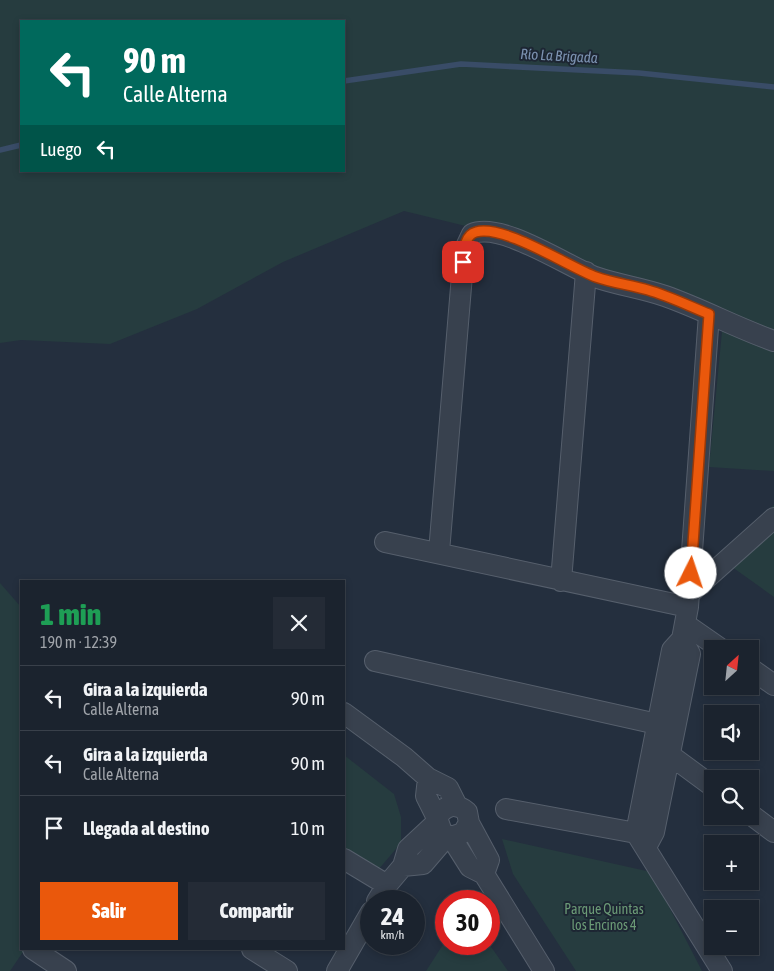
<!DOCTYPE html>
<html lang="es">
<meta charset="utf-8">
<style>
:root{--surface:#1b232e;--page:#242b36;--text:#f1f3f6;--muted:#a0a4aa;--line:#39404a;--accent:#ea580c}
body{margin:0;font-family:"Asap Condensed",sans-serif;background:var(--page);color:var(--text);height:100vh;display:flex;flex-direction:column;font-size:19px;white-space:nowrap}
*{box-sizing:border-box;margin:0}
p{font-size:16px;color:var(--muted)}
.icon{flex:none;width:28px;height:28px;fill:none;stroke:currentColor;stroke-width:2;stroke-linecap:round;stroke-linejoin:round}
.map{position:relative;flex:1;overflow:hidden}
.panel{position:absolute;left:20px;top:580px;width:325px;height:370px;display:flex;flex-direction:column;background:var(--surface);border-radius:0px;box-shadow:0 2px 8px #0003,0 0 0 1px var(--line)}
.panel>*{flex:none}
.guide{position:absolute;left:20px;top:20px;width:325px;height:152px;border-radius:0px;box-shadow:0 2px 8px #0003,0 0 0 1px var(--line);background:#00695c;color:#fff;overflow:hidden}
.needle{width:32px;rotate:27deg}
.buttons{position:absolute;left:704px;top:640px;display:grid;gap:10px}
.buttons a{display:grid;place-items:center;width:55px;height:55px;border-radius:0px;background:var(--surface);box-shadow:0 2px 8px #0003,0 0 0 1px var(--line);font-size:25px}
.speed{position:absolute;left:360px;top:890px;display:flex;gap:10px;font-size:25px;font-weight:700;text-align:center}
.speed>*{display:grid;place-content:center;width:65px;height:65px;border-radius:50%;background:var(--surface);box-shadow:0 2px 8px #0003,0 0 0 1px var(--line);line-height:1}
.speed small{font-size:12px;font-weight:400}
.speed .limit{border:8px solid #d22;background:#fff;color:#111}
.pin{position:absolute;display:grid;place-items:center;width:42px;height:42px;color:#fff;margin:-21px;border-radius:10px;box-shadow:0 2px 8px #0006}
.me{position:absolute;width:55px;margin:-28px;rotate:4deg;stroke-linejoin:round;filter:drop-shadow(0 0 4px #0008)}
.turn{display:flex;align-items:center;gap:18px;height:105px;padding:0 20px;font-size:22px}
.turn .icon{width:65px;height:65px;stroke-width:2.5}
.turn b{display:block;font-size:35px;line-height:42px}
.then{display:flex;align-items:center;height:48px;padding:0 20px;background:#0003;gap:10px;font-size:19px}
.round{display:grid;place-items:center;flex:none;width:52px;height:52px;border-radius:0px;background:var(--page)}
.overview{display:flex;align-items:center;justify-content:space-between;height:85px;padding:0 20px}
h1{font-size:30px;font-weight:800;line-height:38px;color:#1e9e55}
.cta{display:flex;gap:10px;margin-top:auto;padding:10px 20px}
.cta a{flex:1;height:58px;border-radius:0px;background:var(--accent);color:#fff;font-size:20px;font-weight:800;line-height:58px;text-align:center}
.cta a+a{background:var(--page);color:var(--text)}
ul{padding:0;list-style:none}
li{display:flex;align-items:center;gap:15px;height:65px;padding:0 20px;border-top:1px solid var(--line)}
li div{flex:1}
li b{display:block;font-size:19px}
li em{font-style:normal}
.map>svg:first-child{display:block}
</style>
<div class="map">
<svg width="774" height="971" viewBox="0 0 774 971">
<rect width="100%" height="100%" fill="#242f3e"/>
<!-- green -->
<path fill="#263c3f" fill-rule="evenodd" d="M0 0H774V471L709 467 723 321 531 242 404 211 283 262 197 309 110 344 21 340 0 343ZM21 21H344V171H21Z
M774 505V597L718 557Z
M0 583 21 607V949H25L10 971H0Z
M344 755 394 794 401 817V843L378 870 344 856Z
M502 839 651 872 702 971H576L513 874Z
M446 940V944H489L508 971H426Z"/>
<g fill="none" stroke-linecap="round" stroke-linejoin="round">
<!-- stream -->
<path stroke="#394c67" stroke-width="5.5" d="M344 81 461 64 639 73 774 87
M0 150 21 145"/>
<!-- minor casing -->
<g stroke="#565f6c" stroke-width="22">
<path id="minor" d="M709 314 688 607 682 639 672 650 636 833 722 971
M385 542 688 607
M439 552 464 251 472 234C500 221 567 266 595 277 618 285 642 288 665 296 702 309 737 328 774 341
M561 581 586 272
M690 593 774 518
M685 624 721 649
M375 661 675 728
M750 668 774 685
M344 713 404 757 428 778 448 788 457 806
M670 755 712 786
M428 778 426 796 437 818
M506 809 636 833
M750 814 774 832
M469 823 463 833 451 837 442 832 437 818C444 805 456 802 467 812L469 823 489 860 484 874
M451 837 470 867 484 874
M646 847 654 832 690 654 682 639
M344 859 387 885
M403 866 423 864 447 836
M484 874 544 971
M377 901 387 885 403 866 408 849 437 822
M33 949 66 971
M252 949 287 971
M337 971 371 912"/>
</g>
<!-- minor -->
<use href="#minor" stroke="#38414e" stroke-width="20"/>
</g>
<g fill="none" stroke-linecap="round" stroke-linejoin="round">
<!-- route casing -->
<g stroke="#983908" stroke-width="12">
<path id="route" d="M463 262C464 252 464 235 476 232 504 224 569 267 596 277 613 283 631 285 648 290 669 296 689 306 709 314L691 573"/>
</g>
<!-- route -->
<use href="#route" stroke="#ea580c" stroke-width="9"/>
</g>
<g text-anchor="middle" stroke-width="4" stroke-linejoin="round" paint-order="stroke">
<!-- park labels -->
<g font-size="14" fill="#6b9a76" stroke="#1d2633">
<text x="604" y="914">Parque Quintas<tspan x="604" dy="16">los Encinos 4</tspan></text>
</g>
<!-- water labels -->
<g font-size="15" font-style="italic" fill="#7c92b1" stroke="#1d2633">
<text transform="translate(559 56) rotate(3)" y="5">Río La Brigada</text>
</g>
</g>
</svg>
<div class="buttons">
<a><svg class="needle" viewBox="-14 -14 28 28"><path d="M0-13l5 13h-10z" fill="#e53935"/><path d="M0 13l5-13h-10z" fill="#a0a4aa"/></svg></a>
<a><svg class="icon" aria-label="sound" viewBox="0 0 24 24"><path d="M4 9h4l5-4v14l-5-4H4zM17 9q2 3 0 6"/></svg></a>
<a><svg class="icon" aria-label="search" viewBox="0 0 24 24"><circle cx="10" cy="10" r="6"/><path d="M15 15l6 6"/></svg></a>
<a>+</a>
<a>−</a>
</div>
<div class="speed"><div>24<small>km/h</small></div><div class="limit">30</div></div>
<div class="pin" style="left:463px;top:262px;background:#d93025"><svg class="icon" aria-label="arrive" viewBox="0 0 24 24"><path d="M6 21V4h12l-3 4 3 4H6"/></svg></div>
<svg class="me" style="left:691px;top:573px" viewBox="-20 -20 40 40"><circle r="19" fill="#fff"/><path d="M0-13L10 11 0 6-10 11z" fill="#ea580c"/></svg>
<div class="guide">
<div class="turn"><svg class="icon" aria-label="left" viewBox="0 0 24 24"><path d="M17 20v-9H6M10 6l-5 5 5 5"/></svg><div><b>90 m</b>Calle Alterna</div></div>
<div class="then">Luego<svg class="icon" aria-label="left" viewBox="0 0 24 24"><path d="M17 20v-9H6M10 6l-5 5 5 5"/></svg></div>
</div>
<section class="panel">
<div class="overview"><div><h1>1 min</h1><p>190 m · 12:39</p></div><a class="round"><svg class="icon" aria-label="close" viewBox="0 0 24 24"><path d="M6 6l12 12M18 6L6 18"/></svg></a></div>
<ul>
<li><svg class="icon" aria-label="left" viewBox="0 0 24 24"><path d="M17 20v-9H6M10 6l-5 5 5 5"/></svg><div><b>Gira a la izquierda</b><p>Calle Alterna</p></div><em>90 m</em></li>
<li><svg class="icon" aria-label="left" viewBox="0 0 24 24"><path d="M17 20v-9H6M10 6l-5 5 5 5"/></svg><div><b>Gira a la izquierda</b><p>Calle Alterna</p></div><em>90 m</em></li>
<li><svg class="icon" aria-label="arrive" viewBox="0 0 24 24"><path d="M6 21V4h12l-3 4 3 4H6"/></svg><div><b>Llegada al destino</b></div><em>10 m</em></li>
</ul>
<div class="cta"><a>Salir</a><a>Compartir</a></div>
</section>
</div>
